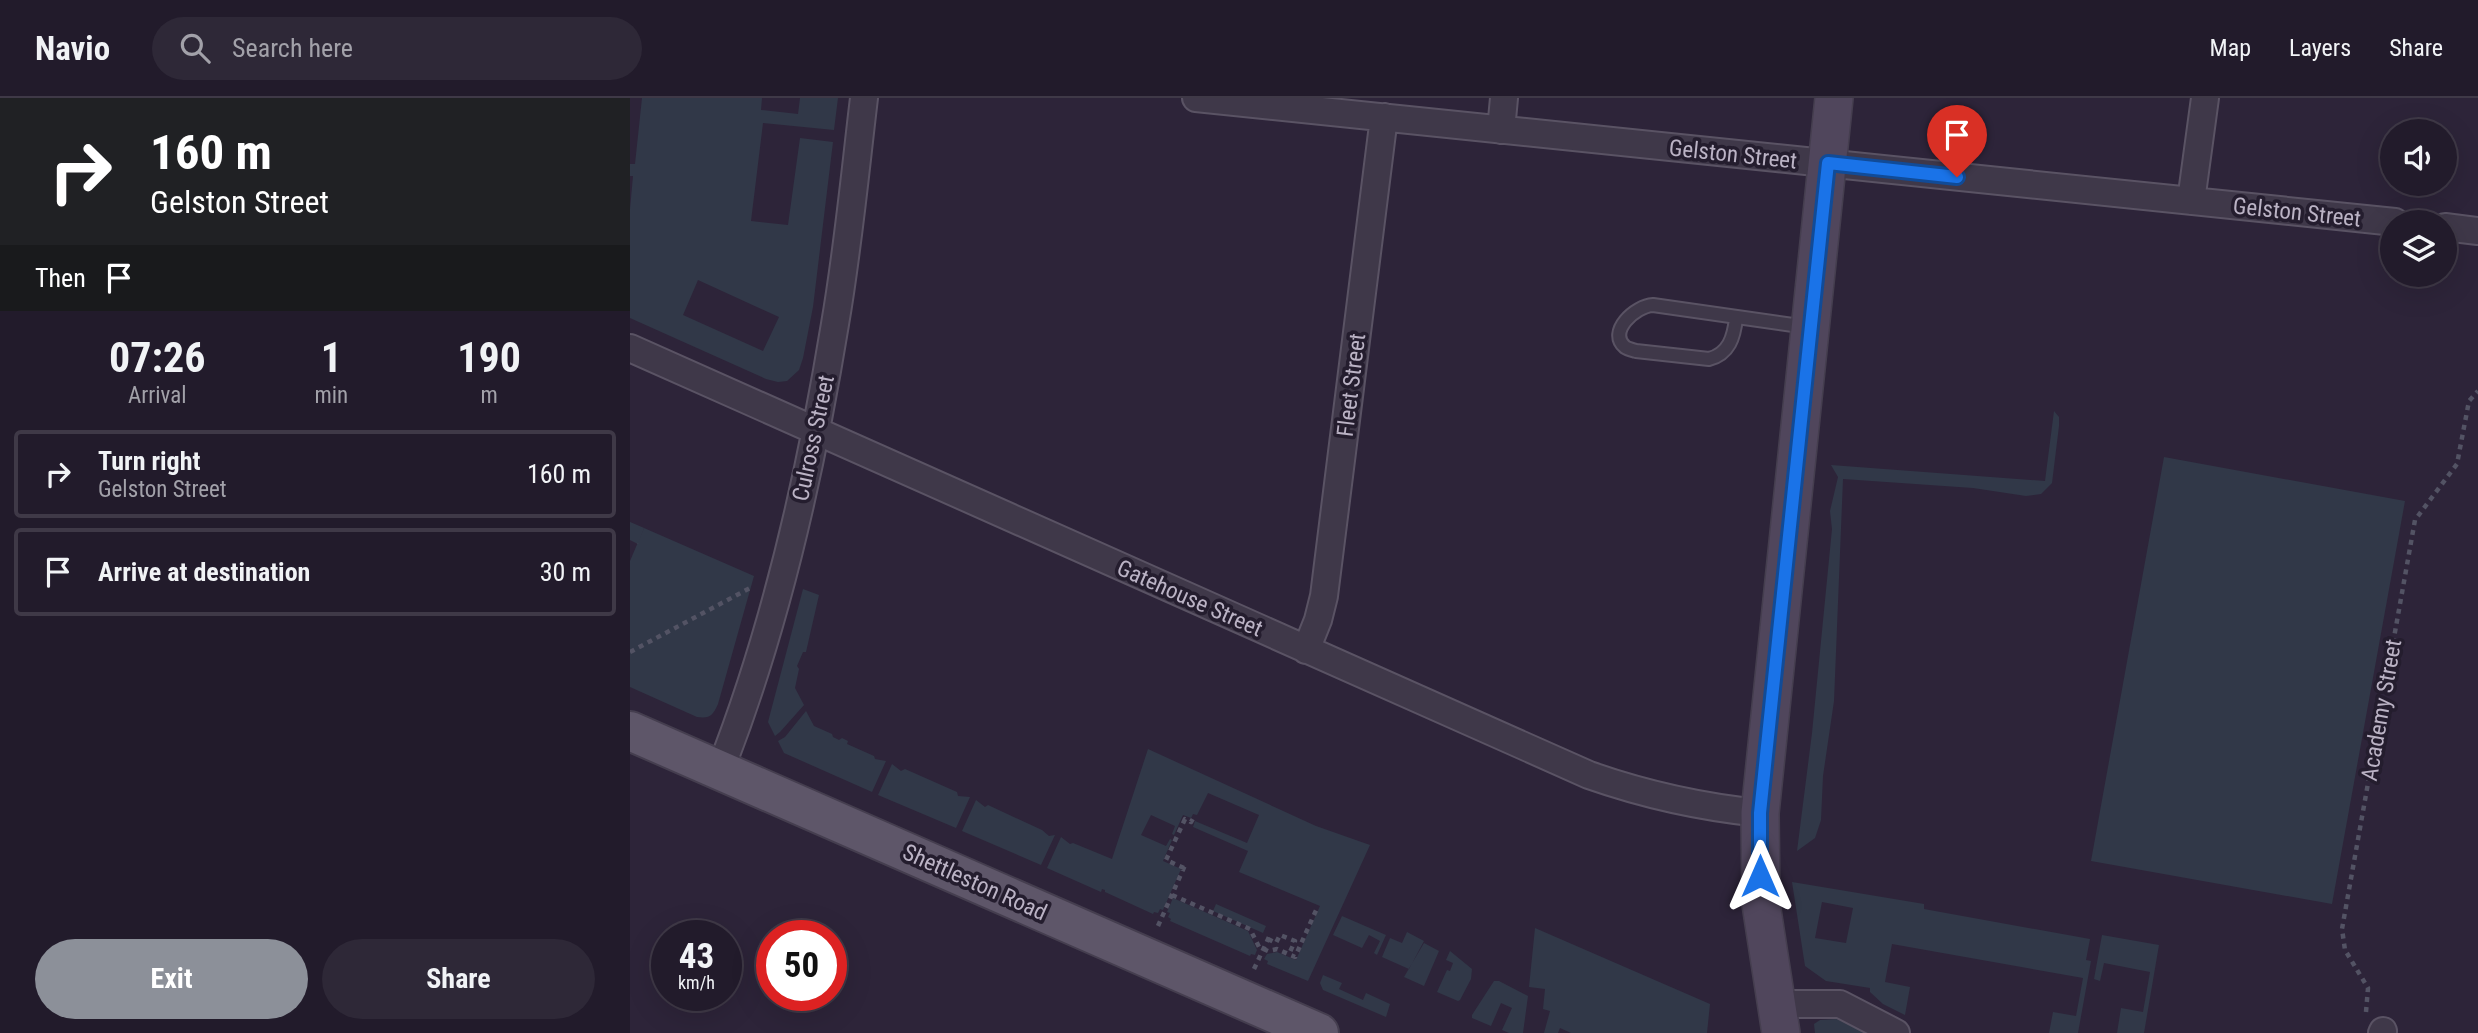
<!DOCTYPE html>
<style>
:root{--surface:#221b2b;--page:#2e2837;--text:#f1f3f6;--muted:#a2a1a9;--line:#3f3947;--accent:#8c9099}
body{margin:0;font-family:"Roboto Condensed",sans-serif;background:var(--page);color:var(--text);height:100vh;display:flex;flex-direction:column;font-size:26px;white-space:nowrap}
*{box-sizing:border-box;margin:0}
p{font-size:23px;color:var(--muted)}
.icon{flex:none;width:38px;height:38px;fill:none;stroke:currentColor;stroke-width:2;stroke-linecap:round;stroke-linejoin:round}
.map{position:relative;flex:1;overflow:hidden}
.sheet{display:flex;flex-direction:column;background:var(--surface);width:630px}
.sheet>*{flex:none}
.top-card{background:#202124;color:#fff;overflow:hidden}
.fabs{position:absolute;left:1750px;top:21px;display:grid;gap:14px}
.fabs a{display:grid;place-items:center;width:77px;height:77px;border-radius:50%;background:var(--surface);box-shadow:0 7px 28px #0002,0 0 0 2px var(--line);font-size:35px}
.speed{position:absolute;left:21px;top:822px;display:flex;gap:14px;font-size:35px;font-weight:700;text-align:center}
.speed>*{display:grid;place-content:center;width:91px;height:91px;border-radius:50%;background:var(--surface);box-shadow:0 7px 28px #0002,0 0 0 2px var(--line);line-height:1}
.speed small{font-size:18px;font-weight:400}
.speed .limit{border:10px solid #d22;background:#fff;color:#111}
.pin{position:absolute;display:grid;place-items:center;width:60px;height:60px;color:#fff;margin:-72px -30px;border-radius:50% 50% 50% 0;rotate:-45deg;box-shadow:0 0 7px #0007}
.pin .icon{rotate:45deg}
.me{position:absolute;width:77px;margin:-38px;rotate:0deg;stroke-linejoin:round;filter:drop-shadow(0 0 5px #0008)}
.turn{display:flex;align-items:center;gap:24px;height:147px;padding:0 35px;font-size:32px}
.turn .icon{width:91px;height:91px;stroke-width:2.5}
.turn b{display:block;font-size:49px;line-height:60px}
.then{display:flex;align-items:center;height:66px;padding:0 35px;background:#0003;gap:14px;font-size:26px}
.eta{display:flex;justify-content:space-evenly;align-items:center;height:119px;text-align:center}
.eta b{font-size:42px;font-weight:700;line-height:49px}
.primary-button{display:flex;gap:14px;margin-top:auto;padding:14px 35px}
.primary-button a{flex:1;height:80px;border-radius:42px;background:var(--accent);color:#fff;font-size:28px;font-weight:700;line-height:80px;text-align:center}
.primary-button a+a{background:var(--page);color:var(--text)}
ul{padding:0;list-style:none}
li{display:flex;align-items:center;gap:21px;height:88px;margin:0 14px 10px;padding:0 21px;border:4px solid var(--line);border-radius:7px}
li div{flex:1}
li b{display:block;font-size:26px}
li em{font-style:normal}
header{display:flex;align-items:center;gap:42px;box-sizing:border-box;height:98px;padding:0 35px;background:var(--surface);border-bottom:2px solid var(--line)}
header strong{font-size:33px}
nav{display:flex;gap:38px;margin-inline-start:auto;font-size:24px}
.search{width:490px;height:63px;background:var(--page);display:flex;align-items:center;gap:18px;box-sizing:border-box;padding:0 24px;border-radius:38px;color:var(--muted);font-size:26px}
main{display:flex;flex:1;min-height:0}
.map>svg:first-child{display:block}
</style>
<header>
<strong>Navio</strong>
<div class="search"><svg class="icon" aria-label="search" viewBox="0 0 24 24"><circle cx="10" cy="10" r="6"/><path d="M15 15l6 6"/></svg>Search here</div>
<nav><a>Map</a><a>Layers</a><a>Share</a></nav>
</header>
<main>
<section class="sheet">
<div class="top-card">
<div class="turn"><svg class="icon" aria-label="right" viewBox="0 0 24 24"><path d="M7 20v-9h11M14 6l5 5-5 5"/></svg><div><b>160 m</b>Gelston Street</div></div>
<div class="then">Then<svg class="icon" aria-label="arrive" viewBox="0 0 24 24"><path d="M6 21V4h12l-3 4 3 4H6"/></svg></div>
</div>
<div class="eta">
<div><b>07:26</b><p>Arrival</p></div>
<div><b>1</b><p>min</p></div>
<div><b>190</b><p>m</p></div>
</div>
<ul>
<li><svg class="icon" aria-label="right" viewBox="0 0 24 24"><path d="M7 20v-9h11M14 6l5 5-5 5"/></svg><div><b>Turn right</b><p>Gelston Street</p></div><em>160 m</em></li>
<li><svg class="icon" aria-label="arrive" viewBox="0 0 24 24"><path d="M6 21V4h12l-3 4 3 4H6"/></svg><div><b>Arrive at destination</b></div><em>30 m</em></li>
</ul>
<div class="primary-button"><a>Exit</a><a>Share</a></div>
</section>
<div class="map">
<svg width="1848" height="935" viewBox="0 0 1848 935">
<defs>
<pattern id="forest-crowns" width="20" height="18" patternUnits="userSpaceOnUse" patternTransform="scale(1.75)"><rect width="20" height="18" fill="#313848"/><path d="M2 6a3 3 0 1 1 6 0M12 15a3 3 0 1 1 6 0" fill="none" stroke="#4d5261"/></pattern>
</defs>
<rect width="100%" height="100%" fill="#2d2439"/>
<!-- green -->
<path fill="#313848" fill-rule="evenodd" d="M12 0H132L131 12 168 16 170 0H208L204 32 133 25 121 123 158 127 170 40 203 44 183 209 173 260 169 272 157 283 148 284 136 281 0 220V111L3 78H0V66H5ZM68 182 149 219 133 253 53 217Z
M1424 313 1429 319V328L1422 385 1411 396 1396 398 1343 390 1213 381 1204 603 1193 678 1191 722 1185 740 1167 753 1182 635 1202 431 1200 413 1208 379 1201 367 1415 383Z
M1534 359 1775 403 1702 806 1461 763Z
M14 430 124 478 88 606C83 617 80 621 67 619L0 589V463Z
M173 491 189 497 176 554H173L167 568 169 571 165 590 174 607 150 634 145 638 138 624Z
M176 613 184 628 202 636 203 639 209 642 212 640 218 643 217 646 244 658 245 661 256 663 242 694 154 655 148 643 155 639Z
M518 651 686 728 740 747 678 883 637 866 638 863 634 861 637 856 647 854 666 862 690 808 609 774 618 753 563 729 565 723 617 745 629 717 578 695 567 717 563 716 561 720 553 717 544 737 542 736 545 728 521 717 511 737 536 748 540 741 542 742 533 763 551 771 533 812 530 811 528 815 524 814 523 816 475 794V792L472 791 471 794 417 770 431 739 440 746 443 745 482 761Z
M262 666 271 673 275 671 327 694 328 698 340 699 326 730 248 697Z
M346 702 355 709 358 707 412 732 419 738 425 737 411 767 332 733Z
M1162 784 1294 806V811L1460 841 1456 862 1461 863 1448 935H1419L1423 914 1446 918 1453 880 1262 846 1255 884 1280 889 1275 917 1253 906 1240 894V890L1196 883 1175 868ZM1192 804 1223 810 1216 845 1185 840Z
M543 800 618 833 627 852 625 857 621 856 620 858 540 823 541 821 538 819 540 815 537 814Z
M586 806 636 828 633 835 583 813Z
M712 818 756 837 747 857 744 855 750 843 739 837 732 850 703 837Z
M905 830 1080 906 1077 935H941L930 930 928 935H914L920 913 913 911 915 891 899 889Z
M777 834 794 843 779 871 752 859 760 840 772 845Z
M1472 837 1529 847 1514 935H1487L1491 910 1513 914 1520 874 1474 865 1470 883 1464 881Z
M794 845 809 853 794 888 774 879Z
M820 853 842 871 841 881 830 902 828 903 807 894 817 872 820 873 823 865 816 862Z
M693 877 712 885 709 891 733 902 736 895 760 906 756 919 693 892 690 885Z
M864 883H869L898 898 893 935H879L872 932 882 910 871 905 861 928 842 920V917Z
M1206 921 1222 926 1237 935H1185L1184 926 1190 922Z"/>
<!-- forest -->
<path fill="url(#forest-crowns)" d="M0 424 14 430 8 446 0 442Z"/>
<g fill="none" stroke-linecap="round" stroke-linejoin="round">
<!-- lane casing -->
<g stroke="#5a5364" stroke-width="16">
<path id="lane" d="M1106 220C1104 239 1099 256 1079 261L1006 253C1003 252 998 251 995 249 977 234 1005 208 1023 207L1177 229"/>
</g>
<!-- street casing -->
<g stroke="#5a5364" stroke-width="30">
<path id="street" d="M566 0 1765 124
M871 32 874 0
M1561 103 1575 0
M1815 129 1848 133
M0 250 959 677C1016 697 1070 709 1130 715
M676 552 688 522 694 498 754 19
M90 672C145 533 181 373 205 226 218 151 225 75 234 0
M1147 906H1210L1266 935
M1752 935 1753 933"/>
</g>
<!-- secondary casing -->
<g stroke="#453e4f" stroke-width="40">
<path id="secondary" d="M1151 935 1131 806 1130 715 1204 0"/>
</g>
<!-- primary casing -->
<g stroke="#453e4f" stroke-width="42">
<path id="primary" d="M0 633 689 935"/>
</g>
<!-- path -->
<path stroke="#535364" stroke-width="4.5" stroke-dasharray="5 5" stroke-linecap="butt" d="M0 554 120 490
M554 770 536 762 555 721 561 724 564 719
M542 797 620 831 629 849 638 853 647 851 665 859 688 808
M528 828 556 765
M638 841 646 845 650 837 665 843 659 856
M624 871 639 839
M1736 914 1738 890 1715 852 1712 831 1785 422 1827 366 1839 303 1848 293"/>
<!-- lane -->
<use href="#lane" stroke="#3f3849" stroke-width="12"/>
<!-- street -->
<use href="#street" stroke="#3f3849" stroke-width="26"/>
<!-- secondary -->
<use href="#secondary" stroke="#50465c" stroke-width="37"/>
<!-- primary -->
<use href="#primary" stroke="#5e5669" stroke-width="38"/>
</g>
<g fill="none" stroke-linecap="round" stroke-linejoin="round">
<!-- route casing -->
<g stroke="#114b97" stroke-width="18">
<path id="route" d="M1130 778V715L1198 65 1327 79"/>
</g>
<!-- route -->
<use href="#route" stroke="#1a73e8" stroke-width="12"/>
</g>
<g text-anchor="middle" stroke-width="7" stroke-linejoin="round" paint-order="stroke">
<!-- street labels -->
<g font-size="23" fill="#bbb3c5" stroke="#241d2e">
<text transform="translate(1103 56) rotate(6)" y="8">Gelston Street</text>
<text transform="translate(1667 114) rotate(6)" y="8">Gelston Street</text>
<text transform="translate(721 287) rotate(-83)" y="8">Fleet Street</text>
<text transform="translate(183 340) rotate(-78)" y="8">Culross Street</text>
<text transform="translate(560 500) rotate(24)" y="8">Gatehouse Street</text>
<text transform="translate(1751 612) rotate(-80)" y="8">Academy Street</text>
<text transform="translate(345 784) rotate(24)" y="8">Shettleston Road</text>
</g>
</g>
</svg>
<div class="fabs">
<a><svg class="icon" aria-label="sound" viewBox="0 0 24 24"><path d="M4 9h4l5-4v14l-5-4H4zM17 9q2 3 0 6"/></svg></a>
<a><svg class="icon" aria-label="layers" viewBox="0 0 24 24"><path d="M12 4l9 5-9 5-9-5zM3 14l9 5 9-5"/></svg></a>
</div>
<div class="speed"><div>43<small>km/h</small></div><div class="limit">50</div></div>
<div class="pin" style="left:1327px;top:79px;background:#d93025"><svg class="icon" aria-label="arrive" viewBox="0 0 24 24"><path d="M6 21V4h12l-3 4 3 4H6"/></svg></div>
<svg class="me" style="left:1130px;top:778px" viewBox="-20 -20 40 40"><path d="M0-17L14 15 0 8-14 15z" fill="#1a73e8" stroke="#fff" stroke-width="4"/></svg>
</div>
</main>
